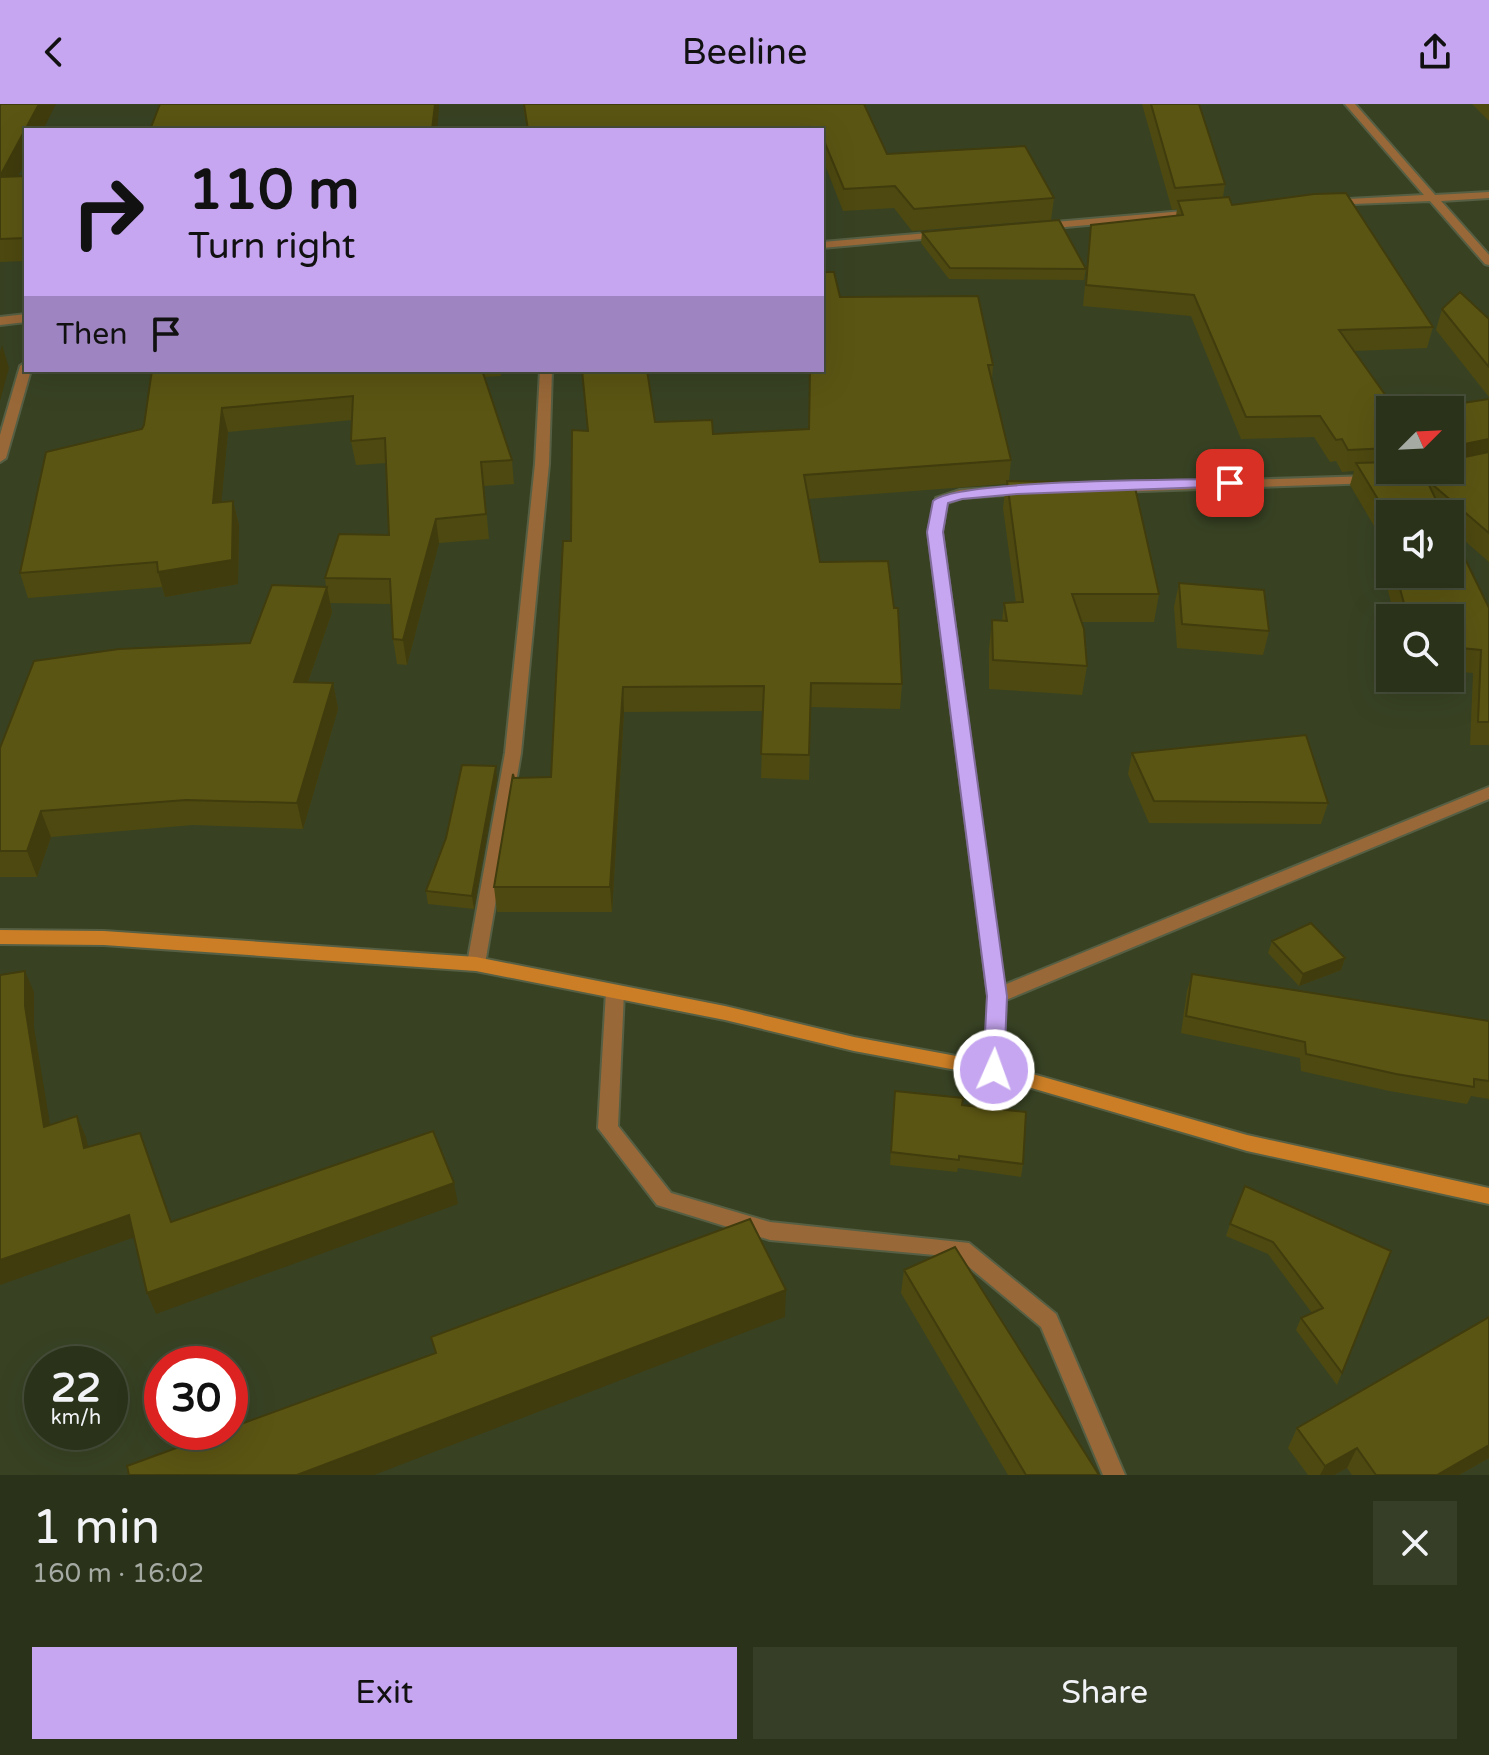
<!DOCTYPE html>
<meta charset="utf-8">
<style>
:root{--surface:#2a321a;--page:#363e27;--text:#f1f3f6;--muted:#a5aaa2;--line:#464d39;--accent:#c6a6f0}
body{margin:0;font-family:"Varela Round",sans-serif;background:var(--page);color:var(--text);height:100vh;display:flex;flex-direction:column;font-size:30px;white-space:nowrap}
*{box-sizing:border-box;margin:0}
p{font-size:26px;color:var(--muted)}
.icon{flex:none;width:44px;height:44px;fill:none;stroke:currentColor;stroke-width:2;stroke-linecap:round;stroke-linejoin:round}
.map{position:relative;height:1371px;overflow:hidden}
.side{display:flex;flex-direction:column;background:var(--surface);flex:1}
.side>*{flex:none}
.guide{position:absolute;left:24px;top:24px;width:800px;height:244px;border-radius:0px;box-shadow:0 8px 32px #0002,0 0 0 2px var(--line);background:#c6a6f0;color:#111;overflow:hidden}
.needle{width:52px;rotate:66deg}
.controls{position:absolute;left:1376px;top:292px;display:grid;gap:16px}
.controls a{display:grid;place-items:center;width:88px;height:88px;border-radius:0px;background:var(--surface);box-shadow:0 8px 32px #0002,0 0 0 2px var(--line);font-size:40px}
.speed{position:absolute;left:24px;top:1242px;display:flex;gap:16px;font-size:40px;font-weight:700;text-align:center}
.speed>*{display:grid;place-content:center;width:104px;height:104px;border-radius:50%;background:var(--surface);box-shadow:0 8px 32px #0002,0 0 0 2px var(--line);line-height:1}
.speed small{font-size:20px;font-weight:400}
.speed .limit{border:12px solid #d22;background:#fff;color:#111}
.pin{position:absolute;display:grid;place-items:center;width:68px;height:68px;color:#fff;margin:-34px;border-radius:16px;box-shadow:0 4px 12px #0006}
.me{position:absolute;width:88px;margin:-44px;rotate:2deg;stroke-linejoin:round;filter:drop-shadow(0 0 6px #0008)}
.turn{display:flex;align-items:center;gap:28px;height:168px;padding:0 32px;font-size:36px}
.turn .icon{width:104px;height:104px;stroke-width:2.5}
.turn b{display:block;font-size:56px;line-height:68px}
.then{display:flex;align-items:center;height:76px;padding:0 32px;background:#0003;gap:16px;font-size:30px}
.round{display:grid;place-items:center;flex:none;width:84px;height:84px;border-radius:0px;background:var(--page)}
.overview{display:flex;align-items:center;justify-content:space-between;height:136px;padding:0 32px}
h1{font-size:48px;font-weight:600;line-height:60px}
.cta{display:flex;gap:16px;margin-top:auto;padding:16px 32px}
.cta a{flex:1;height:92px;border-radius:0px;background:var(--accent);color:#111;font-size:32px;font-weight:600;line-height:92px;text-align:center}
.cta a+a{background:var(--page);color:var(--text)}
header{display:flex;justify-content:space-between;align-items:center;height:104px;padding:0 32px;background:var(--accent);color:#111;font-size:36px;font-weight:600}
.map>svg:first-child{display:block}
</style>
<header><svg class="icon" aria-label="back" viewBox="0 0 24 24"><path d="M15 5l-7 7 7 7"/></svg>Beeline<svg class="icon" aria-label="share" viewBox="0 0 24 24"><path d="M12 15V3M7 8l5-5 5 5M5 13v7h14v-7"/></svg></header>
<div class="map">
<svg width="1489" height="1371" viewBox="0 0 1489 1371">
<rect width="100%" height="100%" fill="#384223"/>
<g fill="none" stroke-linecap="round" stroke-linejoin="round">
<!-- street casing -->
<g stroke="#565f43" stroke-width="4">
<path id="street" d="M1345 0H1355L1435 91 1489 88V94L1441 97 1489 151V161L1485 160 1430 97 1326 101V97L1330 96 1424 91Z
M1195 106 1200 109 1199 111 1043 125 1038 122 1043 119Z
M940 128 945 131 944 133 822 144V138Z
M26 210V218L0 221V213Z
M26 258V266H31L6 354 0 358V331L20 262Z
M540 266H552L549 360 521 649 485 860 482 865H470L467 860 505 649 535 360Z
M1370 372 1377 376 1375 379 1114 388 1107 384 1114 380Z
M1026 382 1031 383V389L962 394 947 399 942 428 1004 881 1489 683V695L1006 896 1003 966 1001 971 994 973 987 971 985 966 988 892 928 428 936 394 960 386Z
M615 881 621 883 624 888 618 1022 671 1089 770 1118 969 1139 1056 1210 1125 1371H1103L1041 1223 957 1153 770 1136 657 1101 598 1024 606 888 609 883Z"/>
</g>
<!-- secondary casing -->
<g stroke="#565f43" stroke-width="4">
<path id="secondary" d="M0 826 104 827 476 853 725 902 854 933 994 959 1247 1031 1489 1084V1100L1247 1047 994 973 854 947 725 916 476 867 104 841 0 840Z"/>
</g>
<!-- street -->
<use href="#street" fill="#996838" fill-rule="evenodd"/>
<!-- secondary -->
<use href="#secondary" fill="#cb7e25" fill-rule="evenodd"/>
</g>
<!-- wall -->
<path fill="#4e4910" d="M0 0 26 26V57L18 72H26V157L0 158Z
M523 0H864L887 50 1054 94 1051 116 912 127 894 104 843 107 825 61 822 26H527Z
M1142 0H1199L1225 80 1223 93 1232 101 1433 223 1427 244 1354 247 1390 306V366H1450V306L1489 295V458L1450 424V410H1390V449L1350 381 1354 367 1342 368 1336 357 1330 358 1314 333 1241 335 1191 212 1083 202 1091 121 1176 112 1177 105 1172 106Z
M1472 0H1489V17Z
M922 128 1086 165 1084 176 949 175 921 139Z
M840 193 993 261 992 275 1011 356 1009 377 1159 490 1154 518H1082L1087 562 1082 591 989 585V545L992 516 1002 517 1004 499H1016L1003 404 1006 380 808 395 820 458 902 580 900 605 811 603 809 676 761 674 763 607 624 608 612 808H497L494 783 514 674 551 673 571 437 588 327 582 266H647L655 318 713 330 809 325Z
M1442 205 1489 215V293L1436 226Z
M152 266H500L501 272 485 273 512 356 514 380 484 382 489 435 439 439 407 561 397 560 393 535 391 500 330 499 332 508 308 578 333 579 338 605 303 725 193 721 51 733 37 773H0V644L250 539 326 483 325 474 389 431 386 359 356 361 351 337 352 316 228 328 221 398 233 397 239 421 238 480 165 493 162 483 28 494 20 469 142 325 144 321Z
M1390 457V470H1450L1489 504V641H1470L1473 569 1450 567V514H1395L1385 475Z
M1179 479 1269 527 1263 551 1177 544 1174 503Z
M1132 649 1328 699 1321 720 1149 719 1128 670Z
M497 675 474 805 428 800 426 787Z
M1272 837 1345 854 1341 866 1299 882 1268 849Z
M1192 870 1489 917V995L1471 992 1467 1000 1389 987 1301 967 1300 954 1181 929 1187 887Z
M895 987 962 1001 1023 1060 1021 1073 958 1064 957 1068 890 1061Z
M1230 1120 1391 1147 1337 1281 1296 1226 1301 1214 1312 1209 1268 1150 1226 1132Z
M904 1166 1099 1371H1008L901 1189Z
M1489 1213V1354L1459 1371H1352L1347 1364 1334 1371H1308L1288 1344 1297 1324Z"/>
<!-- shaded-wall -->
<path fill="#403c0d" d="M39 0H56L43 26H26V57L6 95 0 72Z
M435 0H439V5L437 26H432Z
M822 39H825V61H822Z
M2 241 9 264 0 297V248Z
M222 304 228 328 219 423 213 399Z
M1489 335V355L1450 356 1455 342Z
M233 397 239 421 238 480 165 493 158 468Z
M436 415 439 439 407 561 403 536Z
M327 483 332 508 299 604 294 578Z
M333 579 338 605 303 725 297 699Z
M623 583 624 608 612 808 610 783Z
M496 662 497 675 474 805 472 792Z
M41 707 51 733 37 773 27 747Z
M1345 854 1341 866 1299 882 1303 870Z
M25 867 34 888V923L54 1044 44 1023 25 902Z
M77 1012 86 1033 93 1065 84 1044Z
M140 1029 148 1050 179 1139 171 1118Z
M454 1079 458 1100 156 1210 147 1189Z
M129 1111 138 1132 0 1181V1156Z
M786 1186 785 1213 374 1371H297Z
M1489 1341V1354L1459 1371H1437Z
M1357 1344 1347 1364 1334 1371H1320L1325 1362Z"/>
<!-- building -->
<path fill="#5b5513" stroke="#403c0d" stroke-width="2" d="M0 0H39L0 72Z
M160 0H435L432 26H150Z
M524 0H864L887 50 1025 42 1054 94 914 105 895 82 844 85 825 39H822V26H528Z
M1151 0H1199L1225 80 1175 84Z
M26 72V134L0 135V73Z
M1346 89 1433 223 1339 226 1396 306H1390V344L1348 346 1342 335 1336 336 1320 312 1246 313 1194 191 1086 181 1091 121 1183 111 1178 97 1229 93 1232 101 1314 90Z
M1059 116 1086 165 950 164 922 128Z
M822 168H834L840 193 978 192 993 261H988L1011 356 804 371 820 458 888 457 894 504H898L902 580 811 579 809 651 761 650 764 582 623 583 610 783H494L513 670 514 674 551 673 563 437H571L572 326 588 327 582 266H647L655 318 712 316 713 330 809 325 810 266H822Z
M1460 188 1489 215V263L1442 205Z
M152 266H482L512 356 481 358 486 410 436 415 403 536 393 535 390 475 325 474 339 430 389 431 385 334 351 337 353 292 222 304 213 399 233 397 232 456 158 468 157 458 20 469 46 348 142 325 144 321Z
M1489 295V335L1455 342H1450V306H1417Z
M1489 348V429L1426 375 1443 410H1390V415L1356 359 1390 358V366H1450V356Z
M1007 377 1134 379 1159 490H1072L1084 525 1087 562 993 556 992 516 1007 517 1004 499 1023 498Z
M1450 424 1489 504V618H1478L1481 546 1450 543V514H1408L1396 470H1450Z
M1179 479 1264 486 1269 527 1182 520Z
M272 481 327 483 294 578 333 579 297 699 186 696 41 707 27 747H0V644L34 557 119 545 250 539Z
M1306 631 1328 699 1154 697 1132 649Z
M462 661 496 662 472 792 426 787 446 734Z
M1311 819 1345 854 1303 870 1272 837Z
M25 867V902L44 1023 77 1012 84 1044 140 1029 171 1118 433 1027 454 1079 147 1189 129 1111 0 1156V871Z
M1192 870 1489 917V977L1474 975V983L1396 970 1306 950 1305 938 1186 912Z
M895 987 963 994 962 1001 1026 1008 1023 1060 959 1052V1056L891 1048Z
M1245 1082 1391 1147 1342 1269 1301 1214 1323 1204 1273 1138 1230 1120Z
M750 1115 786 1186 297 1371H129L127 1362 220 1328H230V1324L436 1249 431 1233Z
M955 1143 1099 1371H1026L904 1166Z
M1489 1213V1341L1437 1371H1376L1357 1344 1325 1362 1297 1324Z"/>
<!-- route -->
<path fill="#c6a6f0" stroke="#816c9c" stroke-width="2" d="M1230 375 1238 379 1236 382 1017 390 962 395 948 399 943 428 1007 892 1004 966 1001 972 994 974 986 972 983 966 987 892 927 428 933 397C957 375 1184 376 1230 375Z"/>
</svg>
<div class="controls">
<a><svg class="needle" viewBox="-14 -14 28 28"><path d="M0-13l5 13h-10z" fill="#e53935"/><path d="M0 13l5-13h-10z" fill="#a5aaa2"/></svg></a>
<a><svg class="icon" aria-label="sound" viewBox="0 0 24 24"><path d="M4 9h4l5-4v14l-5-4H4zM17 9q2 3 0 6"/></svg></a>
<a><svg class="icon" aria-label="search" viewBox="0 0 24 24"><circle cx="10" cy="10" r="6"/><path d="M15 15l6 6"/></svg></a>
</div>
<div class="speed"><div>22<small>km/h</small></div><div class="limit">30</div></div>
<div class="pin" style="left:1230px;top:379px;background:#d93025"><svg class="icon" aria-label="arrive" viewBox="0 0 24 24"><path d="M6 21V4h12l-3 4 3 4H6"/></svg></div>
<svg class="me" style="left:994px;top:966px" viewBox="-20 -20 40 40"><circle r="17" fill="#c6a6f0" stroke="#fff" stroke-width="3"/><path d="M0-11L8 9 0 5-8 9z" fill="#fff"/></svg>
<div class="guide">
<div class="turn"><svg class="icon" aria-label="right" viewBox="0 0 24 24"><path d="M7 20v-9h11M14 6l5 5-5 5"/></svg><div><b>110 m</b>Turn right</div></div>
<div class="then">Then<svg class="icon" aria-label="arrive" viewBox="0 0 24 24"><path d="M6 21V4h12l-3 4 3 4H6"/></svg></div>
</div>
</div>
<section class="side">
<div class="overview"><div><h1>1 min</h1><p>160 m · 16:02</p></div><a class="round"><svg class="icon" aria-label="close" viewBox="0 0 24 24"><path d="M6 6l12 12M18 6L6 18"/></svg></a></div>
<div class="cta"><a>Exit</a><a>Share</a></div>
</section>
